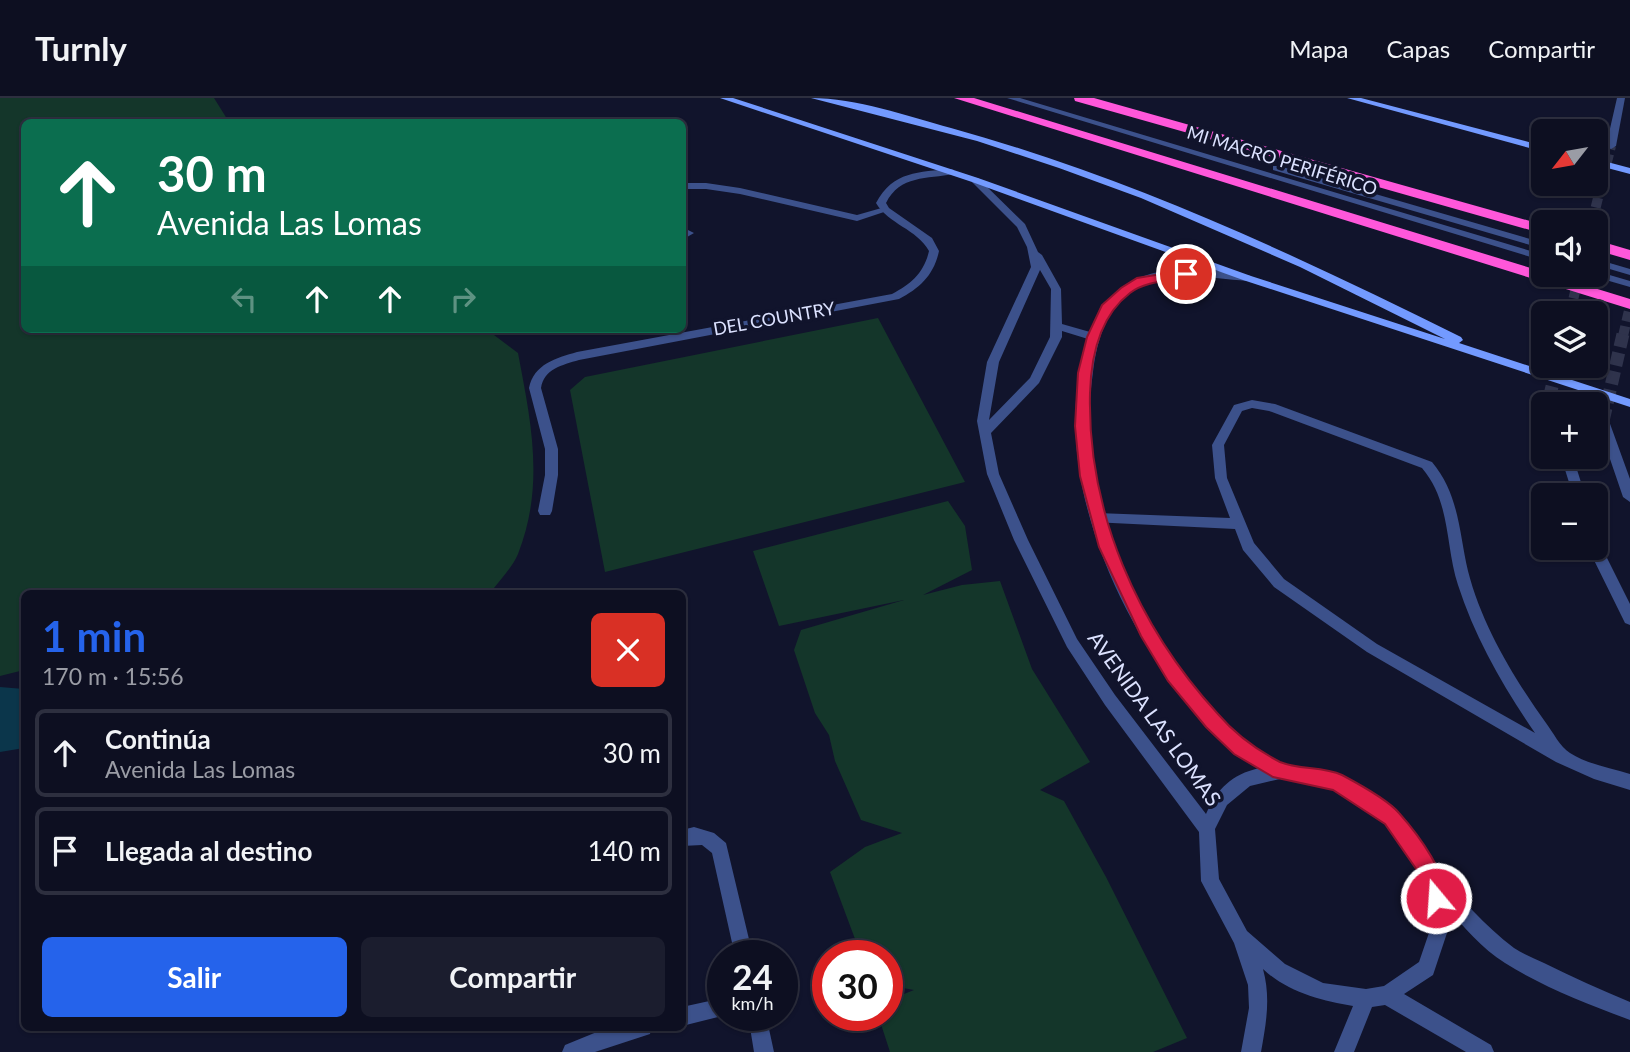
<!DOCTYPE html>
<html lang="es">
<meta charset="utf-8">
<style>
:root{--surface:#0d0f21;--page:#1b1d2e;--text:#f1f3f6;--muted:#9a9ca5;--line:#2d2f3f;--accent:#2563eb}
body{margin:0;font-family:Lato,sans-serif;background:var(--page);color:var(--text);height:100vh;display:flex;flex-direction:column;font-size:26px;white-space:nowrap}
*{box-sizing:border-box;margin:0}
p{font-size:23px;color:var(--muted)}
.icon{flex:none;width:38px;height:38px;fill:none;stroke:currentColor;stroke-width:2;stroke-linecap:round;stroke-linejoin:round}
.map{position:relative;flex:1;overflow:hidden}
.panel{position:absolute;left:21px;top:492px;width:665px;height:441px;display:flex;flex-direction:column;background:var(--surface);border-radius:10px;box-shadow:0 2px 5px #0004,0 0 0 2px var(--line)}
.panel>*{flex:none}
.guide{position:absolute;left:21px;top:21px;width:665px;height:214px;border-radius:10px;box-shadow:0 2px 5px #0004,0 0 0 2px var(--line);background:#0b6e4f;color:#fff;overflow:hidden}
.needle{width:46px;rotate:239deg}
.fabs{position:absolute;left:1531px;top:21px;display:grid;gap:14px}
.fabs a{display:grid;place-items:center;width:77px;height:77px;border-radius:10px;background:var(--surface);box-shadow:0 2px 5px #0004,0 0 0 2px var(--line);font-size:35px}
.speed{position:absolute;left:707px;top:842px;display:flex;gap:14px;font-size:35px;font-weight:700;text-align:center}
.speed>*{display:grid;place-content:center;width:91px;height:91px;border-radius:50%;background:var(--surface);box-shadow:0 2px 5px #0004,0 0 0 2px var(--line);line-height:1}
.speed small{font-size:18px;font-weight:400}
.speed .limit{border:10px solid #d22;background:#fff;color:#111}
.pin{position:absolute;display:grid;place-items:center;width:60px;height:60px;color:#fff;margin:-30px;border:4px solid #fff;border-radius:50%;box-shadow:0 2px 7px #0007}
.me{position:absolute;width:77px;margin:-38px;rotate:342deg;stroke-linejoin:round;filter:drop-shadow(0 0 5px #0008)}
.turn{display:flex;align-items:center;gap:24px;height:147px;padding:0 21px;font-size:32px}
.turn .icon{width:91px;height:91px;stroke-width:2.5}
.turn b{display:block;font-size:49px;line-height:60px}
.lanes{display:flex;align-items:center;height:66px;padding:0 21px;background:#0003;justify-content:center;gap:35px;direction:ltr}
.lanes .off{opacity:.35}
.round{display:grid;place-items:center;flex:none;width:74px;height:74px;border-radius:10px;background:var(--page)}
.headline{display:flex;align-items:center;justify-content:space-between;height:119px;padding:0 21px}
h1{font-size:42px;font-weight:700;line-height:52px;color:var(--accent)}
.button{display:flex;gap:14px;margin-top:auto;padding:14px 21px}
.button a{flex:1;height:80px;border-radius:10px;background:var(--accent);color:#fff;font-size:28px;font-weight:700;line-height:80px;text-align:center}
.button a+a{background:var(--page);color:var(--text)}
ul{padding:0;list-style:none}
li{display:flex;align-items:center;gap:21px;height:88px;margin:0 14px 10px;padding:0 7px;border:4px solid var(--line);border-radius:10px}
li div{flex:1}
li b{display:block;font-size:26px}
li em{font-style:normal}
header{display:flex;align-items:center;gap:42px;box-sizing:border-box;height:98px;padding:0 35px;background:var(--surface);border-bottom:2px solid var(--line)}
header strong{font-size:33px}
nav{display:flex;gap:38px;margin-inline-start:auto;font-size:24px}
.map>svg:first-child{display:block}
</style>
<header>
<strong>Turnly</strong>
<nav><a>Mapa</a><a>Capas</a><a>Compartir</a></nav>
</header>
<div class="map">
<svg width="1630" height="954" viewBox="0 0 1630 954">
<rect width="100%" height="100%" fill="#11142c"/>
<!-- green -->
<path fill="#14362a" d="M0 0H214L229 24H24V231H486L518 255C531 324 545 387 518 456 512 470 499 483 490 495H24V572L0 578Z
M878 220 965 384 605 474 570 292 585 279Z
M948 403 965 428 972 472 923 497 962 487 1000 483 1032 571 1090 664 1040 692 1064 703 1106 779 1187 940 1153 954H890L879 920 881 917H887L889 902 914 892 887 887V858L861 857 830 774 865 749 902 735 861 722 835 663 829 637 815 615 794 552 801 532 904 502 779 528 753 453Z"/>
<!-- water -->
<path fill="#0b364b" d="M0 589 24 591V650L0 654Z"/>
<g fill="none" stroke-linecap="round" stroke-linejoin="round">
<!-- street-tunnel-far1 -->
<path stroke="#2f334c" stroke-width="10" stroke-dasharray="10 5" stroke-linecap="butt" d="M1592 124 1611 48
M1570 215 1579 177
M1623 238 1630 208"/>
<!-- street-tunnel -->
<path stroke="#2f334c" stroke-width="13" stroke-dasharray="13 6" stroke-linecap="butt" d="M1549 301 1557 268
M1603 323 1623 236"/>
<!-- lane -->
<path fill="#3c518b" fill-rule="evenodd" d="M1007 0H1020L1544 157V163Z
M1273 68H1279L1544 145V151L1273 72Z
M682 85H706L740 90 857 117 885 109 890 112 857 123 740 96 706 91H682Z
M682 129 694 135 682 142Z
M1596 161 1630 171V177L1596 167Z
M1596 173 1630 183V189L1592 178 1591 177H1596Z
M1252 302 1275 306 1432 364C1459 396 1459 434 1468 473 1482 528 1514 580 1546 625 1553 634 1560 649 1570 655 1587 666 1610 670 1630 676V692L1594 681 1556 664 1367 554 1274 489 1243 452 1235 431 1092 424 1090 420 1097 415 1230 420 1215 380 1212 347 1234 307ZM1252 310 1269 313 1422 370C1451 404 1445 447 1458 487 1475 540 1504 590 1535 635L1377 546 1284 481 1254 445 1227 380 1224 347 1242 313Z
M694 729 714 735 726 745 753 858H735L712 755 702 747 682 748V732Z
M723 900V917H726L682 928V909Z
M748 917H766L774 954H754Z
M609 929H652L650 936 595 954H562L565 947Z"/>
<!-- street -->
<path fill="#3c518b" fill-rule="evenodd" d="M1617 0H1625L1616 48 1611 51 1606 48Z
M951 71 954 72V76C927 81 900 77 886 105L889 110 932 140 939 153C934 177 920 190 899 201L579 262C562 267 544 271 541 290L558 351V377L552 413 550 417H540L538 413 545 377V351L529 290C534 266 556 260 577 254L892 196C911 186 924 175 929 153 917 131 888 126 876 105 893 73 919 74 951 71Z
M972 80H978L1025 126 1038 154 1042 157 1061 191 1062 226 1090 234C1097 219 1105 204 1117 193 1151 164 1210 169 1251 178L1252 180 1247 183C1212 180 1171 172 1138 189 1107 206 1097 242 1093 274 1089 303 1087 333 1091 362 1103 451 1148 544 1210 609 1230 631 1255 657 1284 666 1302 672 1321 671 1338 677 1354 682 1381 702 1395 713 1412 727 1424 753 1437 771 1459 799 1485 828 1514 850 1523 856 1534 860 1544 865 1572 879 1601 892 1630 904V922C1588 906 1543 889 1505 865 1482 851 1463 828 1446 808L1450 826 1433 877 1404 896 1491 947 1494 954H1466L1385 907 1372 909 1354 954H1334L1353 908C1322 903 1287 894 1263 871 1271 900 1266 926 1261 954H1241L1249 910 1248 887 1234 845 1201 783 1199 734 1105 607 1067 549 1014 442 987 376 977 323 987 264 1031 169 1027 149 1017 129 972 84ZM1040 172 1051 191 1050 239 1030 280 989 322 999 264ZM1062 233 1088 241C1048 360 1109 505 1182 598 1204 626 1228 653 1259 670 1231 677 1218 690 1206 716L1115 597 1077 541 1028 442 999 376 991 335 1039 285 1062 239ZM1280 681 1334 691 1385 726 1422 778 1432 826 1419 864 1384 888 1366 891 1323 885 1285 866 1247 833 1219 781 1215 731 1227 707 1250 688Z
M1549 297 1553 298 1557 306H1545L1543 301Z
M1603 319 1609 323 1630 381V404L1623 399 1597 323Z
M1561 359H1573L1585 397H1573Z
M1596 445 1600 446 1630 506V527L1625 525 1588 450H1596Z"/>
<!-- secondary -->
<path fill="#739aff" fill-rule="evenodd" d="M720 0H733L978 80 1251 178 1445 241 1300 169 1141 100 1059 70 977 43 811 0C856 0 907 18 951 30 1129 79 1296 157 1461 239L1463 242 1459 245 1630 301V309L1243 182 972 84Z
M1347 0H1361L1544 48V54Z
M1596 61 1630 70V76L1596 67Z"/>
<!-- highway -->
<path fill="#ff57da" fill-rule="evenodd" d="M954 0H974L1544 174V177H1552L1630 201V211Z
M1074 0H1094L1544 127V136L1075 3Z
M1596 142 1630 152V162L1596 152Z"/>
</g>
<!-- route -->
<path fill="#e11d48" stroke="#92132f" stroke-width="2" d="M1186 172 1192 176 1190 179C1169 184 1147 182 1130 195 1100 218 1091 259 1090 295 1087 414 1138 529 1218 616 1235 636 1257 652 1280 664 1299 672 1323 668 1342 677 1357 685 1389 703 1399 715 1416 734 1453 781 1443 807L1436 810 1429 807 1421 778 1385 726 1333 692 1273 679 1234 656 1206 629 1168 583 1141 538 1099 449 1080 378 1075 328 1078 275 1087 239 1102 207 1121 190 1137 180Z"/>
<g text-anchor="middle" stroke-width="7" stroke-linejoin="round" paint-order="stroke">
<!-- far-street labels -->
<g font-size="18" fill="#dce2ff" stroke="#11142c">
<text transform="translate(1282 63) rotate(17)" y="6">MI MACRO PERIFÉRICO</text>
<text transform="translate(774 221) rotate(-10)" y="6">DEL COUNTRY</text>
</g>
<!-- street labels -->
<g font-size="21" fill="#dce2ff" stroke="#11142c">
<text transform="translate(1154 621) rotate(54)" y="7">AVENIDA LAS LOMAS</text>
</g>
</g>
</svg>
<div class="fabs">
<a><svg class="needle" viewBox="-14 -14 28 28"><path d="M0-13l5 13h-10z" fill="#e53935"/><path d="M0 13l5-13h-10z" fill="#9a9ca5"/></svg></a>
<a><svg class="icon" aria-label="sound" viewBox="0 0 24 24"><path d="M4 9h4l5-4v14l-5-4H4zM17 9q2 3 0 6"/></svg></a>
<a><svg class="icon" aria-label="layers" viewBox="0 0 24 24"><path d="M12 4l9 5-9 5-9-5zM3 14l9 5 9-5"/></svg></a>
<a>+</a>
<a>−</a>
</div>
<div class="speed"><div>24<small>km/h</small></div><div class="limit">30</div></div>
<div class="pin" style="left:1186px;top:176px;background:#d93025"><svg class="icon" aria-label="arrive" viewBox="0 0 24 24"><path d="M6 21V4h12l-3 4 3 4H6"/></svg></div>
<svg class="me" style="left:1436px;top:800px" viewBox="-20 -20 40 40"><circle r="17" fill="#e11d48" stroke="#fff" stroke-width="3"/><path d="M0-11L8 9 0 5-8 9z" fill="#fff"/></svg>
<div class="guide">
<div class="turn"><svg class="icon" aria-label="ahead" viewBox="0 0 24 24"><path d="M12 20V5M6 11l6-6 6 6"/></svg><div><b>30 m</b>Avenida Las Lomas</div></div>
<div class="lanes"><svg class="icon off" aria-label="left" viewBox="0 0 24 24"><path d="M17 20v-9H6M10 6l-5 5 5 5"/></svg><svg class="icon" aria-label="ahead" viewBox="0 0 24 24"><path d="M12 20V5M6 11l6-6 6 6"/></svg><svg class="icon" aria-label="ahead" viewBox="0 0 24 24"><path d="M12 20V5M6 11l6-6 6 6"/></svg><svg class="icon off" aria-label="right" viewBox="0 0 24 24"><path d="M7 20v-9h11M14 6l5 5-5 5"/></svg></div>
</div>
<section class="panel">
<div class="headline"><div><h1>1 min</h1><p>170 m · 15:56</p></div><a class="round" style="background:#d93025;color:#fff"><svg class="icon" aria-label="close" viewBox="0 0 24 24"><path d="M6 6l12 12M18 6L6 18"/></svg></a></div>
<ul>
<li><svg class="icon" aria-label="ahead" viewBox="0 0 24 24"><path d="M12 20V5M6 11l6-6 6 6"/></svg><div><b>Continúa</b><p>Avenida Las Lomas</p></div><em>30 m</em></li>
<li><svg class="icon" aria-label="arrive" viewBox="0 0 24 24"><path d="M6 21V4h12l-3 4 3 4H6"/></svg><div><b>Llegada al destino</b></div><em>140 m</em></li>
</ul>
<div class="button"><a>Salir</a><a>Compartir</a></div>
</section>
</div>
